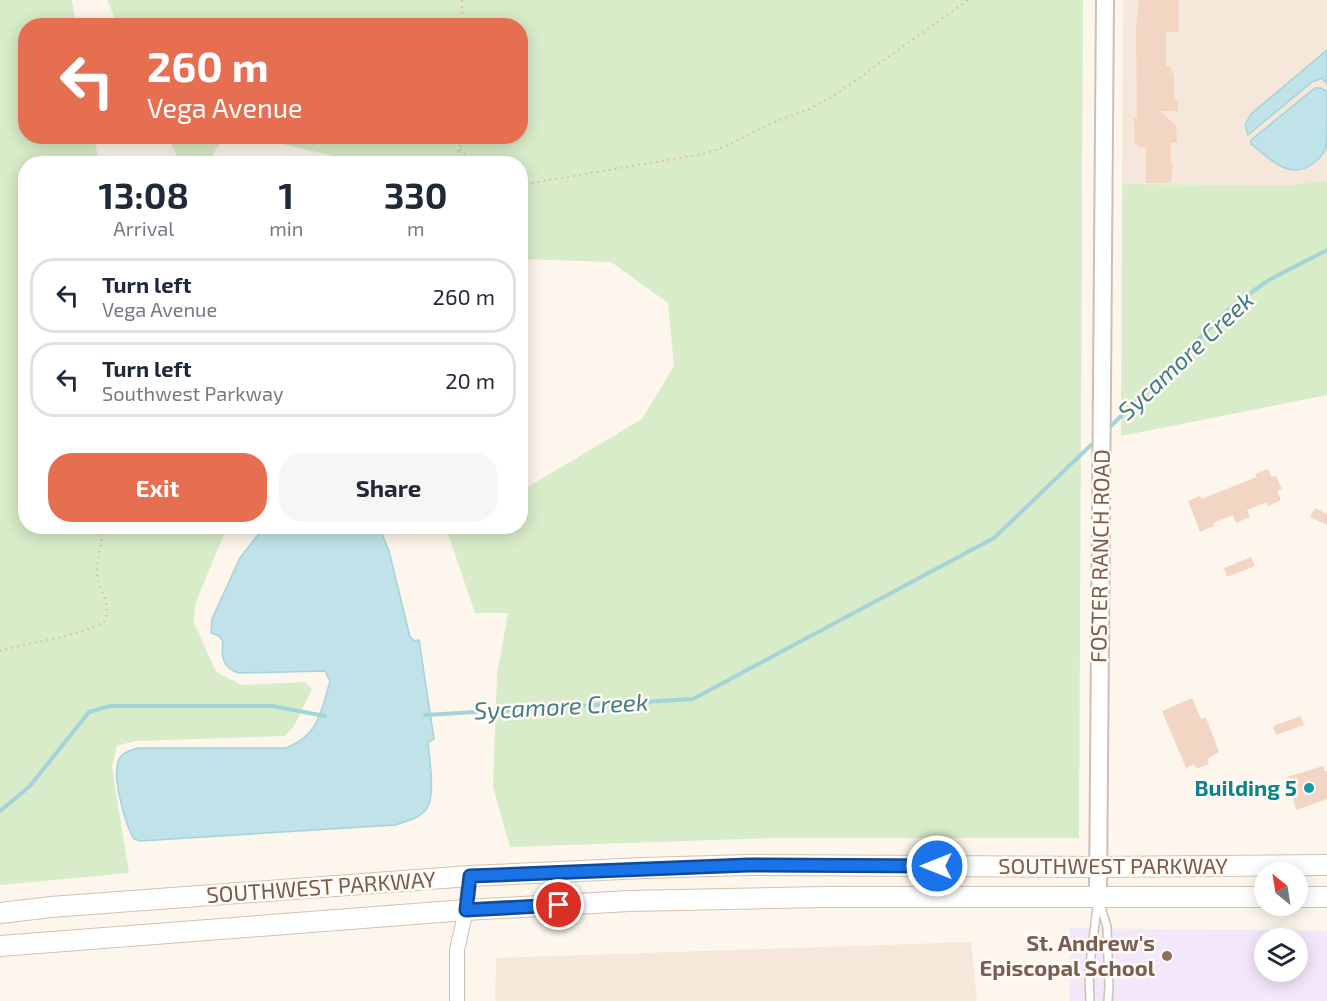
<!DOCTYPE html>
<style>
:root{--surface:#fff;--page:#f6f6f7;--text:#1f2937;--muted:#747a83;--line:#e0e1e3;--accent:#e76f51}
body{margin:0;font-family:"Exo 2",sans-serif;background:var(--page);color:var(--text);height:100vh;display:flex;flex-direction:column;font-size:22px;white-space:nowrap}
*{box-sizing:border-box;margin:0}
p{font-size:20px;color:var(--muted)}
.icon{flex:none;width:33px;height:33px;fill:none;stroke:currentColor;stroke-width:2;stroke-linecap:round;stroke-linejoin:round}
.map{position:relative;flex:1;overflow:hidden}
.panel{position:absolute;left:18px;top:156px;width:510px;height:378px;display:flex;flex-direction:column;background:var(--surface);border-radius:24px;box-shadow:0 3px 15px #0003}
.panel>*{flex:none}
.hud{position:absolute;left:18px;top:18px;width:510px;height:126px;border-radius:24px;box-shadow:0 3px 15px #0003;background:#e76f51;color:#fff;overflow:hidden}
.needle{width:39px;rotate:330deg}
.controls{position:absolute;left:1254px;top:862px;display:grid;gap:12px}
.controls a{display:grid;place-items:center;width:54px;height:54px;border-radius:50%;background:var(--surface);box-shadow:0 3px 15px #0003;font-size:30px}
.pin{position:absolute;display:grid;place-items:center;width:51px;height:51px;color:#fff;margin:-26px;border:3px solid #fff;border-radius:50%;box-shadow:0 2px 6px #0007}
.me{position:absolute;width:66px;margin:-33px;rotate:270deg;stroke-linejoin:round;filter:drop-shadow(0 0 4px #0008)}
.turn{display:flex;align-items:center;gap:21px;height:126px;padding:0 30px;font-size:27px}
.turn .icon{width:78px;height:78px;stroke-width:2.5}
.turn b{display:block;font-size:42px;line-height:51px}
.eta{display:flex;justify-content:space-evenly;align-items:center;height:102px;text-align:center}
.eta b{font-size:36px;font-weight:700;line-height:42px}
.action{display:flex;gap:12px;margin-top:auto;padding:12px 30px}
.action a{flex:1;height:69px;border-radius:24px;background:var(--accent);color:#fff;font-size:24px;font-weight:700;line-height:69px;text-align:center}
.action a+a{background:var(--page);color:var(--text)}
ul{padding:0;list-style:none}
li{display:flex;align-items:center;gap:18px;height:75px;margin:0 12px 9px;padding:0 18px;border:3px solid var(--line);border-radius:24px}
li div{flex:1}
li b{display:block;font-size:22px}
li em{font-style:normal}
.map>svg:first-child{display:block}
</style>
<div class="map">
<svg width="1327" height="1001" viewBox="0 0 1327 1001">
<rect width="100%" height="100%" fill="#fdf6ec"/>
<!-- residential -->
<path fill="#f5e8da" d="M1123 0H1327V181L1289 185 1122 184Z
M971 942 977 1001H495L496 958Z"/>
<!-- education -->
<path fill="#f3e8fa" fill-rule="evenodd" d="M1070 928 1327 931V1001H1070ZM1264 939H1298V972H1264Z"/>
<!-- green -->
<path fill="#d8ecc9" d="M0 0H72L76 25 26 26V136L94 137 99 163 26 164V466L18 472 25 506 26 526 62 528 227 527 195 604 194 623 216 672 242 685 305 682 312 689 294 726 285 736 135 741 117 746 112 767 129 873 0 885Z
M107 0H1083L1079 838H771L510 847 493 787 497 675 508 613H475L448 534 461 527 520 526 521 491 642 419 674 366 668 303 611 262 521 259 520 164 363 163 282 144 224 137 207 163H180L168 137 520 136V26L118 25Z
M1327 181V395L1121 436 1122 184 1289 185Z"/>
<!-- water -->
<path fill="#bfe3e8" stroke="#a5d3da" stroke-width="1.5" d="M1327 50V84L1322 78 1312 82 1248 135 1245 125 1251 114Z
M1315 88H1321L1327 92C1327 105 1327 137 1326 148 1323 155 1317 161 1311 165 1288 180 1269 158 1251 144V140Z
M265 526 379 527 389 551 410 637 415 641 419 640 434 739 428 742C429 759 437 799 425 811 417 819 405 822 395 825L140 841 134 839C125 825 109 769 121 756 125 751 133 750 138 748H286C319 735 321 712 330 681L325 671 239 673C222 668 221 656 223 641L219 636 211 633 212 619 240 558Z"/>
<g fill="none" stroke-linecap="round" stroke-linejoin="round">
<!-- stream -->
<path stroke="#a5d3da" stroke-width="4" d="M1109 428 1232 306 1269 280 1327 250
M425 715 693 699 994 538 1091 445
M0 811 30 786 89 712 110 706H272L325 716"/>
</g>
<!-- building -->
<path fill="#f3d5c3" d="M1139 0H1179V32H1166V66L1171 67V73H1174V99L1178 100V111H1160L1176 125 1177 143H1171V164H1173L1171 183H1146V147H1137L1138 145 1135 144 1134 118H1137L1136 30Z
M1268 469 1272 477 1276 476 1282 489 1277 491 1281 500 1268 506 1267 502 1247 510 1250 517 1236 523 1233 515 1213 523 1214 526 1200 532 1188 501 1200 496 1201 499 1257 477 1255 474Z
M1315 508 1327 514V525L1310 517Z
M1251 557 1255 566 1227 577 1224 568Z
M1192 698 1201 719 1206 718 1219 752 1207 759 1209 764 1196 769 1194 764 1186 768 1162 711Z
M1301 716 1304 725 1276 735 1273 726Z
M1323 766 1324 771H1327V799L1296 810 1287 777Z"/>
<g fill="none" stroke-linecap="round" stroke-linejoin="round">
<!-- service casing -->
<g stroke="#d1beb0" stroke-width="10">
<path id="service" d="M1099 900 1107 927 1109 986 1108 1001
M1090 1001 1089 972 1098 899"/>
</g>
<!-- minor casing -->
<g stroke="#d1beb0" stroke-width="16">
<path id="minor" d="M457 1001V950L466 910 470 876"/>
</g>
<!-- tertiary casing -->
<g stroke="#d1beb0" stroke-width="20">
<path id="tertiary" d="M1098 896 1105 0"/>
</g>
<!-- secondary casing -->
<g stroke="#d6c0b0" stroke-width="22">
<path id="secondary" d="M1298 897H1327
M0 913 51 907 470 876 644 868 748 865 1098 867 1327 865
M0 946 466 910 629 901 823 897H1264"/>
</g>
<!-- path -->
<path stroke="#d9b8a5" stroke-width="2" stroke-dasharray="1.5 4.5" stroke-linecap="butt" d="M462 0 463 26
M460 149 476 164
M455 164 463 136
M520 185 703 154 724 147 770 124 809 109 835 95 968 0
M0 651C30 642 80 637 105 621 111 596 97 591 97 570 97 555 104 542 101 526"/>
<!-- service -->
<use href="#service" stroke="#fff" stroke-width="7"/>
<!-- minor -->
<use href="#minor" stroke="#fff" stroke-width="14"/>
<!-- tertiary -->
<use href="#tertiary" stroke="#fff" stroke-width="16"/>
<!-- secondary -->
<use href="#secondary" stroke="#fff" stroke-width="20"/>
</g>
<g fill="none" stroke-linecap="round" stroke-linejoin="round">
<!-- route casing -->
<g stroke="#114b97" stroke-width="15">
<path id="route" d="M559 905 466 910 470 876 748 865 937 866"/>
</g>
<!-- route -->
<use href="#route" stroke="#1a73e8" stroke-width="10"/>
</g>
<!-- markers -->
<circle fill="#0f9aa8" stroke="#fffaf3" stroke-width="2" cx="1309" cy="788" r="6"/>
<circle fill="#8d6e63" stroke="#fffaf3" stroke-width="2" cx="1167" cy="956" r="6"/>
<g text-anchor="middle" stroke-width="5" stroke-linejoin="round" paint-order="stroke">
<!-- street labels -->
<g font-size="22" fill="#7a5c4d" stroke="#fffaf3">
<text transform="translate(1100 556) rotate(-89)" y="8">FOSTER RANCH ROAD</text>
<text x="1113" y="874">SOUTHWEST PARKWAY</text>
<text transform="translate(321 887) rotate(-4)" y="8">SOUTHWEST PARKWAY</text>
</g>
<!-- culture labels -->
<g font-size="22" font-weight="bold" fill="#0d838f" stroke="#fffaf3" text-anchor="end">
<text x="1297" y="796">Building 5</text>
</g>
<!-- education labels -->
<g font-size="22" font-weight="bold" fill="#785e54" stroke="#fffaf3" text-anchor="end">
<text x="1155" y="951">St. Andrew's<tspan x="1155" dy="25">Episcopal School</tspan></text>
</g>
<!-- water labels -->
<g font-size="24" font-style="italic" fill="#437c86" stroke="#fffaf3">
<text transform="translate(1186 356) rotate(-43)" y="8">Sycamore Creek</text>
<text transform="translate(561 707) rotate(-3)" y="8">Sycamore Creek</text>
</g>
</g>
</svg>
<div class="controls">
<a><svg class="needle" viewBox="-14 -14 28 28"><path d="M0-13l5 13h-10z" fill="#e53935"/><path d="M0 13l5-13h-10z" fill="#747a83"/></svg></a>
<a><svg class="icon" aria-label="layers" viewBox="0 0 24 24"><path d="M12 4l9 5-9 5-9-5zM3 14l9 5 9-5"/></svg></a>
</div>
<div class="pin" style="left:559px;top:905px;background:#d93025"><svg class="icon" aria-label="arrive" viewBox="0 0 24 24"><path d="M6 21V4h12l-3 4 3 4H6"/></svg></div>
<svg class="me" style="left:937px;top:866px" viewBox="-20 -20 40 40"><circle r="17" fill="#1a73e8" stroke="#fff" stroke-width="3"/><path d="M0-11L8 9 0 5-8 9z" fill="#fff"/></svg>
<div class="hud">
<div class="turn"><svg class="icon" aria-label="left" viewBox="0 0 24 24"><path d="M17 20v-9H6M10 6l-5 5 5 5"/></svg><div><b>260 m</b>Vega Avenue</div></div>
</div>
<section class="panel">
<div class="eta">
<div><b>13:08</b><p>Arrival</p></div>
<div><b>1</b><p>min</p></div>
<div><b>330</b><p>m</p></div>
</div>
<ul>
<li><svg class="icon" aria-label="left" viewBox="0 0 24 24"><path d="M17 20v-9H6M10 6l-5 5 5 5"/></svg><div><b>Turn left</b><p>Vega Avenue</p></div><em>260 m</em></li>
<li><svg class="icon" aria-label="left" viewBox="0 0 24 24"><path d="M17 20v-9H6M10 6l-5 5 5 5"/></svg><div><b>Turn left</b><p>Southwest Parkway</p></div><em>20 m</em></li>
</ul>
<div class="action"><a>Exit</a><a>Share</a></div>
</section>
</div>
